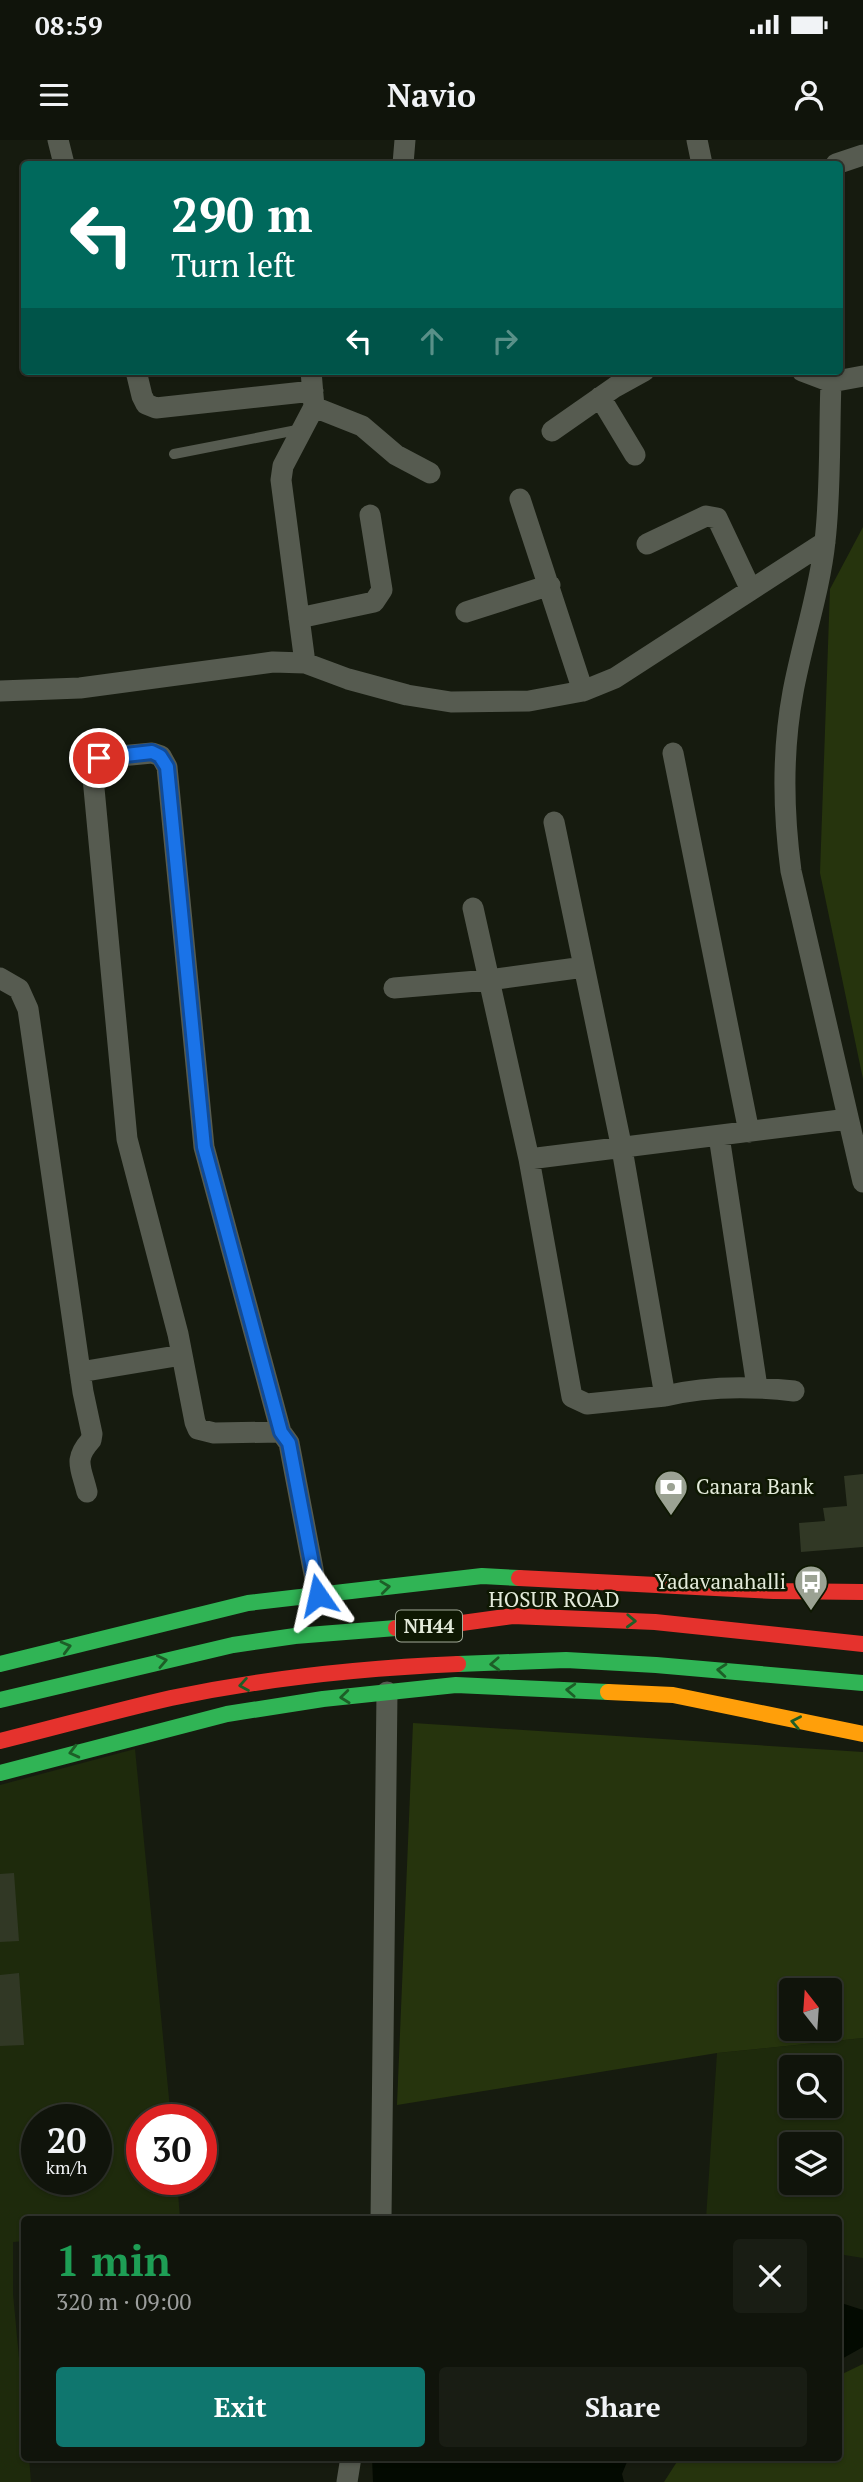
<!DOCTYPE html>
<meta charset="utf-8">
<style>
:root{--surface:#10140b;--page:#191d14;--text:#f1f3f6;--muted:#9c9e9d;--line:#30332c;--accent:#0f766e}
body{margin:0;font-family:"PT Serif",serif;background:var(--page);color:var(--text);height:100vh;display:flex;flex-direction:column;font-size:26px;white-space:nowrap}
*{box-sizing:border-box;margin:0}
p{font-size:23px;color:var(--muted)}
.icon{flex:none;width:38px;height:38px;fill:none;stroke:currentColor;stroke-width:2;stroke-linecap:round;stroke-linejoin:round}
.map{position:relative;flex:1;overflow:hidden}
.sheet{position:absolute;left:21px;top:2076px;width:821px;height:245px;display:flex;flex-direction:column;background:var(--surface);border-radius:7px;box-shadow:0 2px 5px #0004,0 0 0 2px var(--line)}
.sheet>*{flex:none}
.guide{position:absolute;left:21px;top:21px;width:822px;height:214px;border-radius:7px;box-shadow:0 2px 5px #0004,0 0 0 2px var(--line);background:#00695c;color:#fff;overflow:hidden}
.needle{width:46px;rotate:343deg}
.controls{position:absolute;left:779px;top:1838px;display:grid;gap:14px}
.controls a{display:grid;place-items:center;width:63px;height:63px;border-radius:7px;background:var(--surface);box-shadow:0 2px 5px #0004,0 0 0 2px var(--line);font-size:35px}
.speed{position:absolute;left:21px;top:1964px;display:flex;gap:14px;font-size:35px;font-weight:700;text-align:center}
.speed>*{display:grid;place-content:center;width:91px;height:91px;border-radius:50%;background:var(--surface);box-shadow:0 2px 5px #0004,0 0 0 2px var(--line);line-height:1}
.speed small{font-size:18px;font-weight:400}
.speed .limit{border:10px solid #d22;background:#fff;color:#111}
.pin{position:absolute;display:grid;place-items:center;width:60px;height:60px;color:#fff;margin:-30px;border:4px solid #fff;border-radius:50%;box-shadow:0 2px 7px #0007}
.me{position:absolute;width:77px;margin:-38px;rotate:349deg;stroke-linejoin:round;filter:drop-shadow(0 0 5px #0008)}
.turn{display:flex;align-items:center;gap:24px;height:147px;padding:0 35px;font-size:32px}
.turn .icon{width:91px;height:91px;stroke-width:2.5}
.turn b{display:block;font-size:49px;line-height:60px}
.lanes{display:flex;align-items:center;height:66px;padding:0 35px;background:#0003;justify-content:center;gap:35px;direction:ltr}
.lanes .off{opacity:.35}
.round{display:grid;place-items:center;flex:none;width:74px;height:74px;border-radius:7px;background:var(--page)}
.summary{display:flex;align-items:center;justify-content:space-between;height:119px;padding:0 35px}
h1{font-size:42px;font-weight:700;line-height:52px;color:#1e9e55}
.button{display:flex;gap:14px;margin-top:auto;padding:14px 35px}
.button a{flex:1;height:80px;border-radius:7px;background:var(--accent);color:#fff;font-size:28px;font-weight:700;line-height:80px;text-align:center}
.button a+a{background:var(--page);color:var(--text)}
.status{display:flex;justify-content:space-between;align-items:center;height:49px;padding:0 35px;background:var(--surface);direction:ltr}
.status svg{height:19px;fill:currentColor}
header{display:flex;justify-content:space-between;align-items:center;height:91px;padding:0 35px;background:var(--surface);font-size:32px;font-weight:700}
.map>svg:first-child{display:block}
</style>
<div class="status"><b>08:59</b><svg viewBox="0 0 49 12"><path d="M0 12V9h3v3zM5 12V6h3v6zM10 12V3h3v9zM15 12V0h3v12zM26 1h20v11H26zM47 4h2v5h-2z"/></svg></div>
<header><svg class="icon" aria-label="menu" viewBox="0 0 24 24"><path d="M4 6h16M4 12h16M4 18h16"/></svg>Navio<svg class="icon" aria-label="person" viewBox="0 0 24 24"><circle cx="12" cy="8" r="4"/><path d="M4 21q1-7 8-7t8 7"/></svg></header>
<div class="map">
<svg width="863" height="2342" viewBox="0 0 863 2342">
<rect width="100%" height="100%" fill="#161b0f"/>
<!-- built -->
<path fill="#1e2a0c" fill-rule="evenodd" d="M135 1609 171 1979H142V2039H177L180 2079H24V2101L13 2102V2154L24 2271V2317H29L31 2342H0V1645ZM37 1979H96V2039H37Z
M863 1898V2118L838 2114V2079H706L717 1913ZM791 1927H830V1965H791ZM791 2004H830V2042H791Z"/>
<!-- green -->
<path fill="#26340d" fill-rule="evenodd" d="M863 387V939L820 733 830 449Z
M413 1583 863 1612V1898L717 1913 397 1965ZM791 1850H830V1888H791Z
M863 2224V2342H664L680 2317H838V2236Z"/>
<!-- water -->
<path fill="#030a01" d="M838 2162 863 2170V2207L838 2221Z
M372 2317H629L622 2334 624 2342H373Z"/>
<!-- building -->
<path fill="#313825" d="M863 1334V1407L801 1412 799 1383 825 1381 823 1368 847 1366 844 1336Z
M14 1733 19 1801 0 1802V1734Z
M19 1833 24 1905 0 1906V1835Z"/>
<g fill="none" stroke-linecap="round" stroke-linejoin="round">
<!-- lane -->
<path stroke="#565b50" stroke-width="10" d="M174 314 302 289"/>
<!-- street -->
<path stroke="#565b50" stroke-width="21" d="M58 0 64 24
M697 0 702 24
M403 24 405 0
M836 24 863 15
M136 231 142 256 146 264 156 268 313 251
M802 231 831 242
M863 236 831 242C829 294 831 349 825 401 820 450 802 503 793 552 782 611 783 671 791 731L863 1042
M600 257 635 315
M314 267 362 286 396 315 430 333
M552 291 615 247 644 231
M520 359 583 551
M647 404 706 376 717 378 751 450
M466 472 550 445
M299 478 374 462 382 450 370 375
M305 523 281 340 283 326 314 267 311 231
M0 551 80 548 273 522 305 523 348 539 407 555 451 562 529 561 583 551 615 538 825 402
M673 613 749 992
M554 682 622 1009 665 1256C706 1246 752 1246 794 1251
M473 768 529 1019
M0 838 19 849 28 869 83 1252 92 1294 91 1300C73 1320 81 1327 87 1352
M394 848 489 840 584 827
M719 996 757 1247
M80 1232 182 1215
M665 1256 587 1264 572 1257 529 1019 848 979
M281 1292 214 1293 198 1289 195 1282 178 1194 127 999 92 627 99 618 152 613 161 616 167 627 204 1007 281 1292 289 1303 318 1455
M381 2079 387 1552
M347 2342 351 2317"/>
<!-- fast -->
<path stroke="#30b455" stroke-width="16" d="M0 1524 248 1463 482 1436 519 1438
M458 1524 566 1520 656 1525 863 1543
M0 1560 233 1505 295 1496 396 1488
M0 1633 227 1574 323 1559 456 1545 608 1552"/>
<!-- slow -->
<path stroke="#ff9f0a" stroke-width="16" d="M608 1552 673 1555 863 1594"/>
<!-- jam -->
<path stroke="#e5322d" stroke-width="16" d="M519 1438 774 1451 863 1452
M396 1488 440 1486 513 1476 655 1482 863 1504
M0 1601C57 1587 114 1571 171 1558 266 1538 362 1528 458 1524"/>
</g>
<!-- one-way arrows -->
<defs><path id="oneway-chevron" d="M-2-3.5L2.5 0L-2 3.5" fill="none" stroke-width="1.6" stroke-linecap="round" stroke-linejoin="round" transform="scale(1.75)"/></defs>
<g stroke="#1d5e27">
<use href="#oneway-chevron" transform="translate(385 1447) rotate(-7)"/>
<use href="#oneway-chevron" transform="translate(631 1481) rotate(2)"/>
<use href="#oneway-chevron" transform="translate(66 1507) rotate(-15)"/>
<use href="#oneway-chevron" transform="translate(162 1521) rotate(-12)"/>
<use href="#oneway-chevron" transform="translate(495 1524) rotate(177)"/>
<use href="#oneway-chevron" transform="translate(722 1530) rotate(-175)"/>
<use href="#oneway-chevron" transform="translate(244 1545) rotate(170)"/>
<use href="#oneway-chevron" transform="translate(571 1550) rotate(-177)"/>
<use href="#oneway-chevron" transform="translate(345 1557) rotate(174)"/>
<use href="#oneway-chevron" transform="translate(796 1582) rotate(-169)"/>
<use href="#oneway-chevron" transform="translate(74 1612) rotate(166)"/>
</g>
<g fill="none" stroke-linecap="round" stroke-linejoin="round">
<!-- route casing -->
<g stroke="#114b97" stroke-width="18">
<path id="route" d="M99 618 152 612 160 616 167 627 204 1007 281 1292 289 1303 318 1455"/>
</g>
<!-- route -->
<use href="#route" stroke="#1a73e8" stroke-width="12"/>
</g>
<!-- icons -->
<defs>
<g id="bank-pin" transform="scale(1.75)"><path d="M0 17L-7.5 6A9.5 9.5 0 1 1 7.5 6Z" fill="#9ba293" stroke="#0e1802"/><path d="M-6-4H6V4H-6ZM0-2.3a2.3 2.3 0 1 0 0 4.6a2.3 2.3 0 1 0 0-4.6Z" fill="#fff"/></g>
<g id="bus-pin" transform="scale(1.75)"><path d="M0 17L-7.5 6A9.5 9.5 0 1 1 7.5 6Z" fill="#9ba293" stroke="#0e1802"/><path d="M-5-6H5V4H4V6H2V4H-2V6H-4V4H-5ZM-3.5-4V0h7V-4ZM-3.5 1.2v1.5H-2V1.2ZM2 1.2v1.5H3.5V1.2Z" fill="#fff"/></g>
</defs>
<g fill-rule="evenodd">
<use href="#bank-pin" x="671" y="1347"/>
<use href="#bus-pin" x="811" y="1442"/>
</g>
<g text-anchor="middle" stroke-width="5" stroke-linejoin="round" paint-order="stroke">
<!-- shield labels -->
<rect fill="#0e1802" stroke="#a3ab99" stroke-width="2" x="396" y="1470.5" width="66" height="31" rx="5"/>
<g font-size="19" font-weight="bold" fill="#e3eada">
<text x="429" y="1493">NH44</text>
</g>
<!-- poi labels -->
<g font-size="21" fill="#e3eada" stroke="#0e1802" text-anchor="start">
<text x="696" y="1354">Canara Bank</text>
<text x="786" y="1449" text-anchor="end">Yadavanahalli</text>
</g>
<!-- street labels -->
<g font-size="21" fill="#e3eada" stroke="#0e1802">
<text x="554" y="1467">HOSUR ROAD</text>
</g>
</g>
</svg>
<div class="controls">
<a><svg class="needle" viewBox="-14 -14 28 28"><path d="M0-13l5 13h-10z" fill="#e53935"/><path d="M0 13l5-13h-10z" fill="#9c9e9d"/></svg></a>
<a><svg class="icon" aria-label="search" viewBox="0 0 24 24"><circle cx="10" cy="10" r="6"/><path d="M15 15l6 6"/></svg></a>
<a><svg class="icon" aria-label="layers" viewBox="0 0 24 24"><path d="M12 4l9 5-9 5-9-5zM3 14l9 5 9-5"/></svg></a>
</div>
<div class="speed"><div>20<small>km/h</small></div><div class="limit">30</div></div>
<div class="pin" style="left:99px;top:618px;background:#d93025"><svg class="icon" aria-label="arrive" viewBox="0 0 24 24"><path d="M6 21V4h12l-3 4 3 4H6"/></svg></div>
<svg class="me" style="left:318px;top:1455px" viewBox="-20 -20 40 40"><path d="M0-17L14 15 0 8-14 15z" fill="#1a73e8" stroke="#fff" stroke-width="4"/></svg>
<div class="guide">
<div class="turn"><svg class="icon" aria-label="left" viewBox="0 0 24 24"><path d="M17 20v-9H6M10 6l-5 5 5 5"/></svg><div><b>290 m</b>Turn left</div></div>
<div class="lanes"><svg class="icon" aria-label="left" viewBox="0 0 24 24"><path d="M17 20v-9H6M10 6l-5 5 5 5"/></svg><svg class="icon off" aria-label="ahead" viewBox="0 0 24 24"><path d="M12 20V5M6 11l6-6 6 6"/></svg><svg class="icon off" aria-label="right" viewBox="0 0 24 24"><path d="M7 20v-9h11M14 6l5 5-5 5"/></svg></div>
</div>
<section class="sheet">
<div class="summary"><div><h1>1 min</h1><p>320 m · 09:00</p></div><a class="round"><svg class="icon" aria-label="close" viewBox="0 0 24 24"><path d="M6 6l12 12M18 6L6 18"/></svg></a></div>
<div class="button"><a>Exit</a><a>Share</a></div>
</section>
</div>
